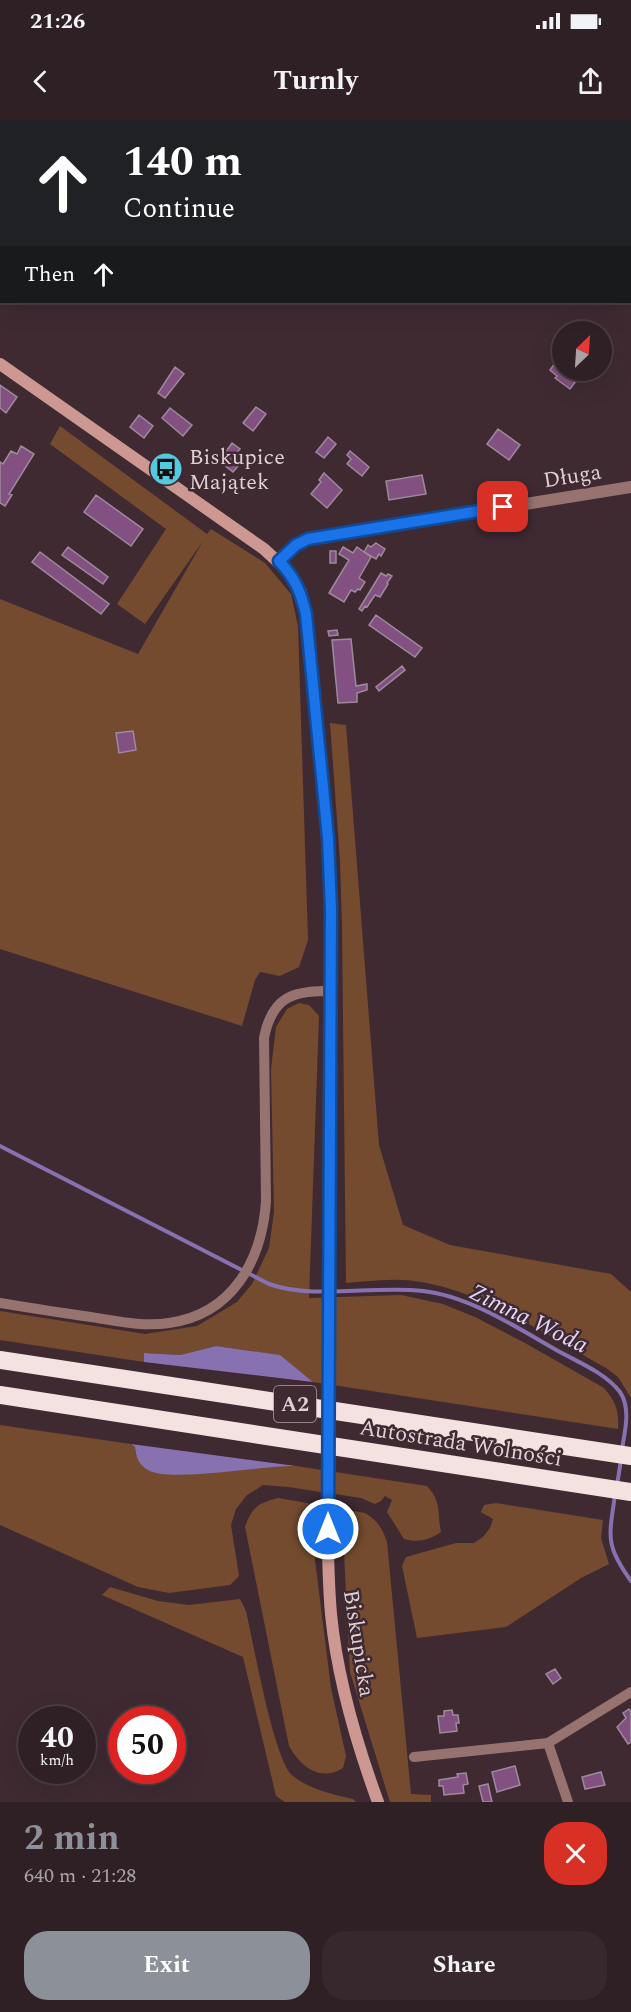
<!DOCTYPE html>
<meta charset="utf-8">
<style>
:root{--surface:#2f2026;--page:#37282e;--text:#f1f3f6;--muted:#a7a3a7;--line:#4a3e43;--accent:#8c9099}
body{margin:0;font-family:Spectral,serif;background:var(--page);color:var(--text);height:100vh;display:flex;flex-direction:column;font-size:22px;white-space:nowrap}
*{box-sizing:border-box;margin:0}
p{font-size:20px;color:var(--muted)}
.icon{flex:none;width:33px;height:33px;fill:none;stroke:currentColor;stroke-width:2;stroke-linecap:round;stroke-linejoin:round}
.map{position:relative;height:1682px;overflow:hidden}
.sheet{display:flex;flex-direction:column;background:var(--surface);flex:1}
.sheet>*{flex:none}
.guide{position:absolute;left:0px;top:0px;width:632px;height:183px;box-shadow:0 6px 24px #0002,0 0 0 2px var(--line);background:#202124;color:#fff;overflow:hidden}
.needle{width:39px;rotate:25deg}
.tools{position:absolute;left:552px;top:201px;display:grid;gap:12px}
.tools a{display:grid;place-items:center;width:60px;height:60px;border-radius:50%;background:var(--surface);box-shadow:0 6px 24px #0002,0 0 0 2px var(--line);font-size:30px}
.speed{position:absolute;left:18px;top:1586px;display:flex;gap:12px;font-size:30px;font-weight:700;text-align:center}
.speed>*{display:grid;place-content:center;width:78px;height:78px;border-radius:50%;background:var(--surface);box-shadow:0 6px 24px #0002,0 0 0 2px var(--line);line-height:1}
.speed small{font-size:15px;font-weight:400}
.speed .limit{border:9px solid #d22;background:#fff;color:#111}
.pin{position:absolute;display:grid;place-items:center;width:51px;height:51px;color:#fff;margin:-26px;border-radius:12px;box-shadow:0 3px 9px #0006}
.me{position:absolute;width:66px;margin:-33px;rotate:0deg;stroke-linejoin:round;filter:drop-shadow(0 0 4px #0008)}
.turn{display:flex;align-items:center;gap:21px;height:126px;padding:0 24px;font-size:27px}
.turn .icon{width:78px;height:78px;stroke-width:2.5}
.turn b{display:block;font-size:42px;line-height:51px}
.then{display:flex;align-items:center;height:57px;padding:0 24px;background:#0003;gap:12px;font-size:22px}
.round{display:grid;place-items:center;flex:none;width:63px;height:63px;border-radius:24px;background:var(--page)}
.summary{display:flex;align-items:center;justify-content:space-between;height:102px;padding:0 24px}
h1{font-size:36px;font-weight:700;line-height:45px;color:var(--accent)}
.button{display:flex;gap:12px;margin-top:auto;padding:12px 24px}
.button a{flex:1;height:69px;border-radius:24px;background:var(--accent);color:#fff;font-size:24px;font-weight:700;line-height:69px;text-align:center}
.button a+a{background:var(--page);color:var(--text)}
.status{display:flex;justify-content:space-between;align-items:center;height:42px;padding:0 30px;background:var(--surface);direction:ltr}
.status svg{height:16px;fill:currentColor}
header{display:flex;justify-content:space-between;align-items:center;height:78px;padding:0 24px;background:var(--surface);font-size:27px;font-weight:700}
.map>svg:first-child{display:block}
</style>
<div class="status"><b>21:26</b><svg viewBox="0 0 49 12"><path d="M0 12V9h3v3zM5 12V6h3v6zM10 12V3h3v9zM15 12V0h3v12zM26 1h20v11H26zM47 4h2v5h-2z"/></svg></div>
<header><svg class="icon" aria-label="back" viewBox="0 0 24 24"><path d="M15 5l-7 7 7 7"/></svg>Turnly<svg class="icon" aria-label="share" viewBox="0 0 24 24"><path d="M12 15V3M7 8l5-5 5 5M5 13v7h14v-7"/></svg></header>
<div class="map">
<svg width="631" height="1682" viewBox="0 0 631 1682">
<rect width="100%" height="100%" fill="#3f2a32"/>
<!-- green -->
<path fill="#744b2f" d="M60 306 207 414 211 409 265 443 291 474 298 506 308 820 299 847 280 856 260 852 255 860 242 906 0 829V479L138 534 203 421 145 504 117 484 166 409 50 324Z
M330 603 346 605 379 1025 403 1105 450 1125 611 1154 631 1172V1278L618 1257 606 1248C547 1215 469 1162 401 1160 382 1159 364 1162 346 1163L342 806 340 741Z
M299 883 309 885 319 896 309 1178 401 1175 443 1184 475 1197 525 1223 604 1268C616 1282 619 1291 618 1309L313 1262 279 1235 216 1226 180 1235 144 1233V1242L0 1220V1191L145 1214 197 1206 237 1182 252 1164 269 1128 274 1092 271 949 276 907 287 889Z
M0 1305 131 1324 135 1327 136 1336 296 1346 427 1366C442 1382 437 1392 441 1412 429 1420 418 1423 404 1419L387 1392 392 1380 385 1376 381 1381 375 1384 361 1378 288 1367 263 1365 247 1375 236 1389 231 1405 239 1456 230 1465 169 1473 138 1467 0 1405Z
M278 1378 365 1393C377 1400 383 1409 387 1422L411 1674 431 1675V1682H390L350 1552 342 1394 311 1390 309 1392 331 1568 346 1636 343 1648C320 1662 301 1647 289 1626L245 1407C252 1387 258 1383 278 1378Z
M496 1383 603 1400 601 1418 609 1444 581 1458 506 1507 417 1518 402 1446 406 1437 456 1423H474L483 1417 490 1408 493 1399 481 1392 484 1385Z
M110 1467 158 1481 189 1485 240 1479 246 1491C253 1521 274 1641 293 1656 311 1670 331 1674 353 1679L356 1682H285L276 1676 243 1537 102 1475Z"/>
<!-- water -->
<path fill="#8771b1" d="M216 1226 280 1235 313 1262 144 1242V1233L180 1235Z
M131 1324 296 1346C265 1345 169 1363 148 1350 138 1344 136 1337 135 1327Z"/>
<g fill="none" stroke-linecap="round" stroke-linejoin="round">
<!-- stream -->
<path stroke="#8771b1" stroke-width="4" d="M0 1026 269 1164C314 1180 374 1165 423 1171 470 1176 519 1209 560 1232 580 1243 605 1253 620 1272 631 1288 625 1311 622 1329
M617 1365 621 1340
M615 1375C609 1417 605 1425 631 1461"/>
</g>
<!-- building -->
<path fill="#835082" stroke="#9d8a9c" stroke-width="1.5" d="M562 233V250H575L573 252 579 257 570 269 555 258 557 256 550 250Z
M175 247 184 254 165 278 158 273Z
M0 265 17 277 6 293 0 288Z
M256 287 266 294 253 311 243 303Z
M170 288 192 305 183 316 162 298Z
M139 295 153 306 144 318 130 307Z
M498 309 520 325 509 340 487 324Z
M328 317 336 324 324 338 316 332Z
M232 323 240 329 236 334 243 340 233 352 219 341Z
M21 326 34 334 9 374 12 375 5 386 0 383V342L3 344 11 331 17 334Z
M350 331 369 347 362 356 347 344 351 339 347 335Z
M324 353 342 370 327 388 311 374 321 362 319 360Z
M422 355 426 374 389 380 386 361Z
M96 375 143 409 131 426 84 392Z
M376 423 385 429 381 436 379 434 376 439 364 432 368 425 371 427Z
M68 427 108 457 103 464 62 435Z
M343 427 353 433 357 427 371 437 359 458 365 462 360 470 358 469 355 472 351 470 344 482 329 473 349 440 339 434Z
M330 431H336V443H330Z
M40 432 109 484 101 494 32 442Z
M381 453 386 456 388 454 392 456 387 463 388 464 380 477 375 475 367 487 365 486 362 491 359 489Z
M376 495 422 528 415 537 369 505Z
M337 510 338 515 329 516 328 511Z
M351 519 356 566 367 564V570L357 573V582L338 583 332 520Z
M402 546 405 550 379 571 376 567Z
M133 611 136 630 119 633 116 613Z
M555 1549 561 1558 553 1564 546 1554Z
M629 1589 631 1592V1622L628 1624 617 1607 626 1598 623 1593Z
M452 1590 453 1595H458L459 1603H456L457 1611 440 1613 438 1596H444V1591Z
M515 1646 520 1665 497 1672 492 1652Z
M601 1652 605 1665 585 1669 582 1657Z
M466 1653 468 1664 463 1665 464 1673 444 1675 443 1666H439V1660L458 1657 457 1654Z
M488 1664 492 1682H483L479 1666Z"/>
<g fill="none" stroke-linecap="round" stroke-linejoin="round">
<!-- minor -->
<path stroke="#96736f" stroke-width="10" d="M0 1183C30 1188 61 1193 91 1197 117 1201 143 1207 169 1203 233 1194 262 1140 266 1081L264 918C272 877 293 870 331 871
M548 1623 568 1682
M414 1637 548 1623 631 1572"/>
<!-- tertiary -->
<path stroke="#96736f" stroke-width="12" d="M279 441 296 425 308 419 631 367"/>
<!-- secondary -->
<path stroke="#ce9892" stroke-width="12" d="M0 244 264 429 290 453 301 472 308 506 316 588 328 718 331 789 329 1151
M327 1392C328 1426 328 1460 331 1494 337 1557 356 1622 378 1682"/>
<!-- motorway -->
<path stroke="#f3e2df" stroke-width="18" d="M0 1240 631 1336
M0 1275 631 1372"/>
<!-- secondary-bridge -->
<path stroke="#ce9892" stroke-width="12" d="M327 1392 329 1151"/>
</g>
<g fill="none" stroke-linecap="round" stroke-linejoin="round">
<!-- route casing -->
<g stroke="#114b97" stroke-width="15">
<path id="route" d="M328 1409 331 789 328 718 306 494C301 472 295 458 279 441L296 425 308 419 503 387"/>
</g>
<!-- route -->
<use href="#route" stroke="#1a73e8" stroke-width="10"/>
</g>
<!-- icons -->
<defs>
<g id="bus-disc" transform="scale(1.725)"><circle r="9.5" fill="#55cadf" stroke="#3f2a32"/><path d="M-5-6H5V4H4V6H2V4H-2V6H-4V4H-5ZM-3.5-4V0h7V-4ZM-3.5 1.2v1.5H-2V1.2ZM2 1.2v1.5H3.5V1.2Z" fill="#111"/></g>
</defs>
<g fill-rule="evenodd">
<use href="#bus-disc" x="166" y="349"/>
</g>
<g text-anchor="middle" stroke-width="5" stroke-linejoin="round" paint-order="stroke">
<!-- shield labels -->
<rect fill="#3f2a32" stroke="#ae9ea3" stroke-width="1.5" x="274" y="1266" width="42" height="36" rx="4.5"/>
<g font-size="21" font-weight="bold" fill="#ded0d4">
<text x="295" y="1291">A2</text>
</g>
<!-- poi labels -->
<g font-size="22" fill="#ded0d4" stroke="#3f2a32" text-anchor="start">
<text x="189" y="344">Biskupice<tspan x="189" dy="25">Majątek</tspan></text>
</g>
<!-- street labels -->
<g font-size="22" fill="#ded0d4" stroke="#3f2a32">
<text transform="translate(572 355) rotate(-9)" y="8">Długa</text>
<text transform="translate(461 1322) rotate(9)" y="8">Autostrada Wolności</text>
<text transform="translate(360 1523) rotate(81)" y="8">Biskupicka</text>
</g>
<!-- water labels -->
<g font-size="24" font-style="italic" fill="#e0d5fa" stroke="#3f2a32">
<text transform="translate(529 1198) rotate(26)" y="8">Zimna Woda</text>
</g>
</g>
</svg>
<div class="tools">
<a><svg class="needle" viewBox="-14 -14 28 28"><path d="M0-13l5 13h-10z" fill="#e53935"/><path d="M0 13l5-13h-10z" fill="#a7a3a7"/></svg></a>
</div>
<div class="speed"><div>40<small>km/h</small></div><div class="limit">50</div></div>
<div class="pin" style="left:503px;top:387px;background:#d93025"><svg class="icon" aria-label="arrive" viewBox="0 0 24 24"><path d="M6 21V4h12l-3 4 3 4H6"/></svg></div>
<svg class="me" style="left:328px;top:1409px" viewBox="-20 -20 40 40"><circle r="17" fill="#1a73e8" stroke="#fff" stroke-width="3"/><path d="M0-11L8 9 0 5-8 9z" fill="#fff"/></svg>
<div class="guide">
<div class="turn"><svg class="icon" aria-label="ahead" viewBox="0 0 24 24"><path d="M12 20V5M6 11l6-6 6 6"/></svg><div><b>140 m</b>Continue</div></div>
<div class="then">Then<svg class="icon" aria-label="ahead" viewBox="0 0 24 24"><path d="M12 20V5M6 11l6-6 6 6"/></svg></div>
</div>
</div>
<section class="sheet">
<div class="summary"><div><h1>2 min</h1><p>640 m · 21:28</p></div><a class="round" style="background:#d93025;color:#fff"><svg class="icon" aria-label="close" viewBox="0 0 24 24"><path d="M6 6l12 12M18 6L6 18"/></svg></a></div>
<div class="button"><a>Exit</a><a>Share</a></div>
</section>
